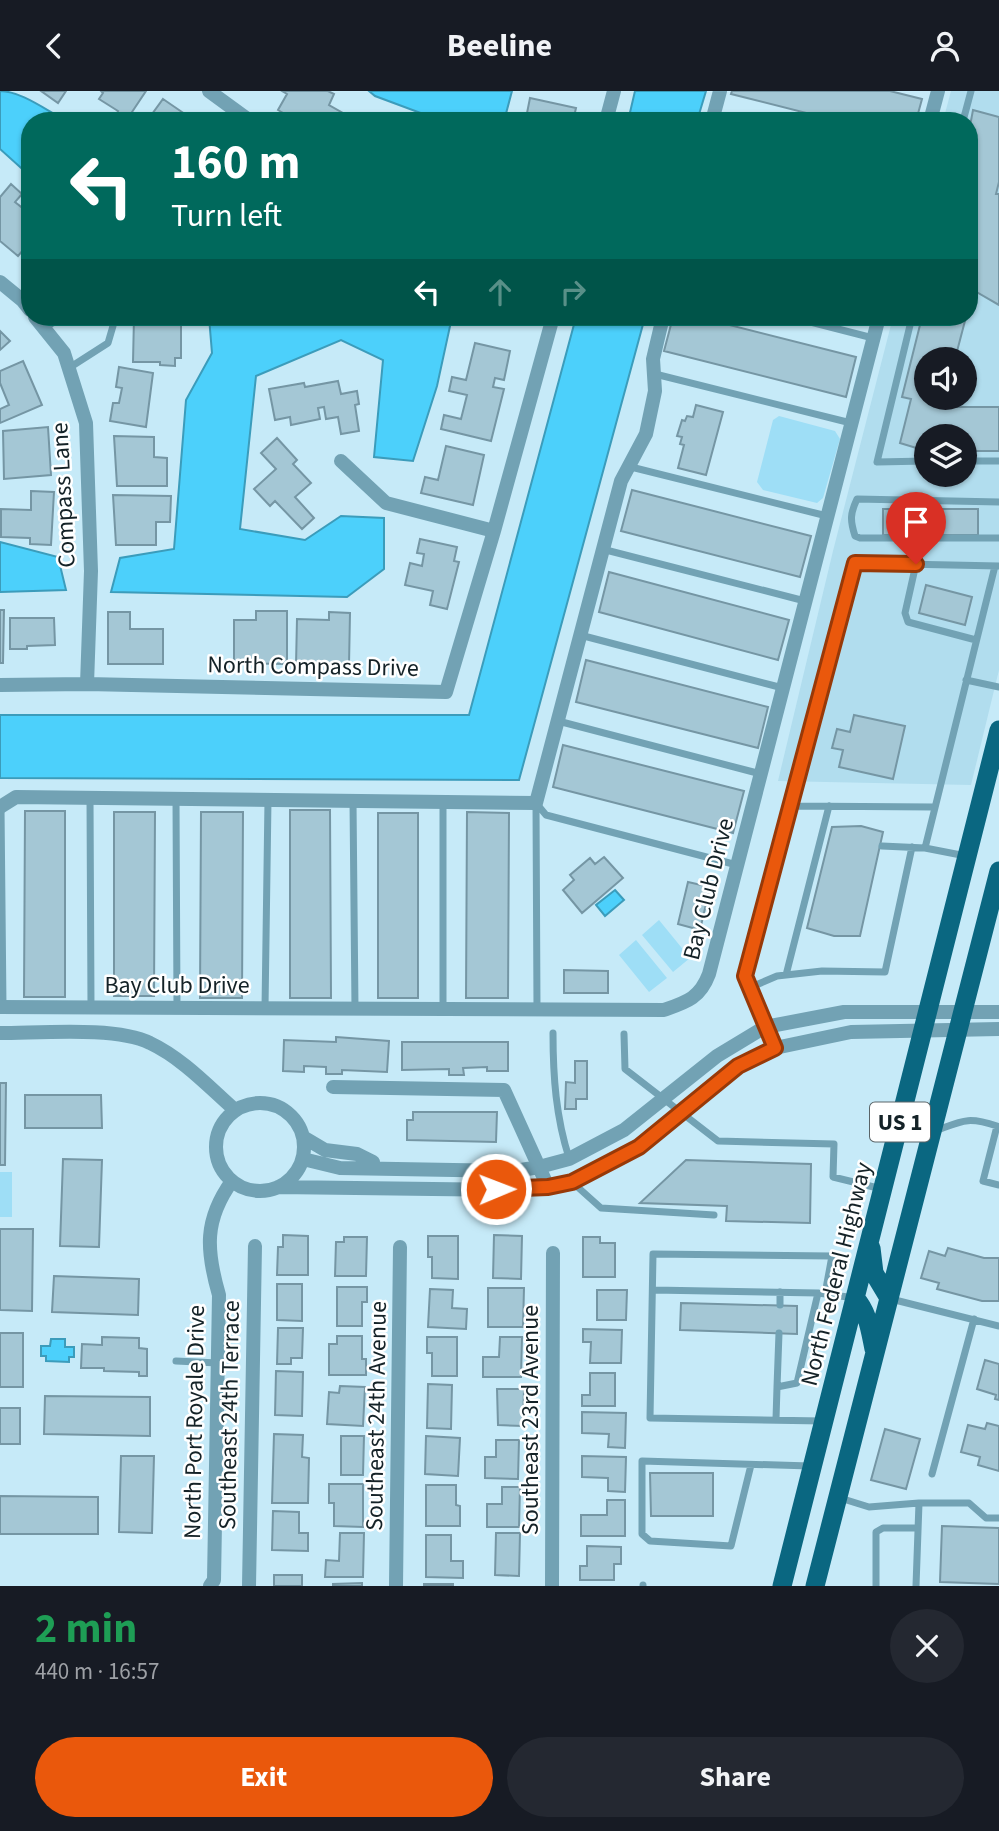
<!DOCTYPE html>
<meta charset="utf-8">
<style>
:root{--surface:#171b24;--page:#242831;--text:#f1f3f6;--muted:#9ea1a6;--accent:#ea580c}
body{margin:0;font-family:"Source Sans 3",sans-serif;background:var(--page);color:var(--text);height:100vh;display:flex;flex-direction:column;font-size:26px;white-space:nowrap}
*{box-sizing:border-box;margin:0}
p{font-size:23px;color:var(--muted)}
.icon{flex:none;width:38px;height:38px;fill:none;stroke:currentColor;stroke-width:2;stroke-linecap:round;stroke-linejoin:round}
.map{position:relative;height:1495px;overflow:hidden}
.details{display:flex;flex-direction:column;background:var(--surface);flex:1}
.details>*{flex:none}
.hud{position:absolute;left:21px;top:21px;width:957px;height:214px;border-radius:28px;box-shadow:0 2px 5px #0004;background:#00695c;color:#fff;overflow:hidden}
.fabs{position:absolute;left:914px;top:256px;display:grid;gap:14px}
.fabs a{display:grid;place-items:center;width:63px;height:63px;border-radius:50%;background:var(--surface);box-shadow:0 2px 5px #0004;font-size:35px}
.pin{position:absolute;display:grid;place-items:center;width:60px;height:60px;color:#fff;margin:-72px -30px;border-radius:50% 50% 50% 0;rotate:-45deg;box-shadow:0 0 7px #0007}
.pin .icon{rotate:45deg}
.me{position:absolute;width:77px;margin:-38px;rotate:89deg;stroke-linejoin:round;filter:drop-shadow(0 0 5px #0008)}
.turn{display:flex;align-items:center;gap:24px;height:147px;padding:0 35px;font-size:32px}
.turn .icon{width:91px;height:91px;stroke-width:2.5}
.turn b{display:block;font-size:49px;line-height:60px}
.lanes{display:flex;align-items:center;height:66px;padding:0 35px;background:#0003;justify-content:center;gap:35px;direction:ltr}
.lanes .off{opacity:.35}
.round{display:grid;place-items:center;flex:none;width:74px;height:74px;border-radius:37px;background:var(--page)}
.summary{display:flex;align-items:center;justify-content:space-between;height:119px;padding:0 35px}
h1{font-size:42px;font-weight:700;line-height:52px;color:#1e9e55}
.action{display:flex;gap:14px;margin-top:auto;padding:14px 35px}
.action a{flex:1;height:80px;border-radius:42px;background:var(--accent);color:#fff;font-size:28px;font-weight:700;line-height:80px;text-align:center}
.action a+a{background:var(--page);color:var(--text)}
header{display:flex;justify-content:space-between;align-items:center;height:91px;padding:0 35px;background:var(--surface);font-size:32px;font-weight:700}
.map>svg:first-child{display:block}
</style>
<header><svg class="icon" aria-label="back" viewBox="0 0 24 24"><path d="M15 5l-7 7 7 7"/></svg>Beeline<svg class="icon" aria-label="person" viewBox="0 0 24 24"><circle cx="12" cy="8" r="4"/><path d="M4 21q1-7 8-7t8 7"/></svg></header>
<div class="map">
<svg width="999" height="1495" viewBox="0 0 999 1495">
<rect width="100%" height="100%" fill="#c6eaf8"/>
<!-- built -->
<path fill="#b1ddee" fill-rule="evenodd" d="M951 0H999V579L971 694 778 690 833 460 893 226H970V30H943ZM926 268H964V306H926ZM926 345H964V383H926Z"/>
<!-- green -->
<path fill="#9edef6" d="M779 325 835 340 840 348 823 407 817 412 763 399 757 391 773 329Z
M659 829 690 867 673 881 642 844Z
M636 849 667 887 649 901 619 864Z
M0 1081H12V1126H0Z"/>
<!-- water -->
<path fill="#4cd0fb" stroke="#3b9cbb" stroke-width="2" d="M0 0C21 0 47 20 67 30H30V85L0 58Z
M369 0H512L504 30H442L375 5Z
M635 0H706L697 30H628Z
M209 226H452L437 295 413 370 374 366 383 269 341 249 256 285 240 438 305 449 341 425 384 427V478L347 506 111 501 120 467 174 458 186 309 212 262Z
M576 226H645L519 689 0 687V624H469Z
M0 451 58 466 66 499 0 501Z
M615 799 624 809 605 825 596 814Z
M51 1248H65V1256H74V1266H69V1271L46 1270V1265H41V1255H50Z"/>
<!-- building -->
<path fill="#a4c7d5" stroke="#7596a4" stroke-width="2" d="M41 0H66L58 12Z
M101 0H146L126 30H112L118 20 99 8 103 2Z
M282 0H328L334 3 329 14 357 30H297L278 19 287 3Z
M732 0H890L922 8 916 30H838L731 3Z
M530 7 576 17 573 30H534L526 27Z
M163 8 195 30H147Z
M973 19 999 26V91L996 103H999V214L973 199 970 212V35Z
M11 93 22 103 15 111 30 123V151L18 165 0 150V106Z
M134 226H181V267H175V275L160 274V271H133Z
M673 226H698L856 266 846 306 664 260Z
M922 226H966L955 268H926V306H945L943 316H999V360H964V345H926V360L900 352 911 308 902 306Z
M0 240 10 250 0 259Z
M475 252 510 260 504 289 495 287 493 296 504 298 491 350 441 338 444 324 461 328 467 304 449 300 452 286 466 289Z
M23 270 42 314 0 332V318L9 314 0 292V280Z
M119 276 153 282 146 336 110 330 113 312H119L122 297 116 296Z
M338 290 341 303 357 300 359 313 355 314 359 340 341 343 338 326 326 328 324 316 318 317 320 328 291 334 290 326 275 329 269 298 304 292 305 296Z
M696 314 723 321 706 384 678 377 684 354 680 353 682 346 677 345 682 329 685 330 687 325 693 326Z
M48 336 51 384 4 388 3 340Z
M114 345 154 346V366L167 367V395H117Z
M277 347 297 369 293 373 311 392 295 406 314 427 302 438 275 410 270 415 254 398 276 378 261 362Z
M446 355 484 364 473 414 421 402 425 386 438 389Z
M632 399 811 445 800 486 621 440Z
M31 400 54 401 51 454 30 453V447L1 446V418L31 419Z
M113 404 171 405 170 431H156V454H116Z
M883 418H978V444H883Z
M420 448 457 456 454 470 459 471 447 518 430 514 433 500 405 494 410 472 422 475 424 463 417 462Z
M609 481 789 529 778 569 599 521Z
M926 494 972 506 965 534 919 522Z
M0 519H4L3 572H0Z
M256 520H287V573L234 572V529H256Z
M108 521H130V538H163V573H108Z
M329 521 350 522 349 574H296L297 528 329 529Z
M10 527H54L55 554 27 555V558H10Z
M586 569 768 616 758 657 576 611Z
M854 624 905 635 893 688 839 676 843 659 832 657 837 638 850 641Z
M563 654 744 700 733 742 553 696Z
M290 719H330L331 907H290Z
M25 720H65V906H24Z
M114 721H155L154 905H114Z
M201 721H243L242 907H200Z
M467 721 509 722 508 907H466Z
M378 722H418V907H378Z
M861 735 883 741 860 845H834L807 837 832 736Z
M604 766 623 787 582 822 563 799 574 789 570 784 590 767 595 773Z
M688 791 710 796 700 839 678 833Z
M564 879 608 880V902H564Z
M336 946 389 950 387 981 342 979V983H326V976L304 975V981L283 980 284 949 336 951Z
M402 951H508V980H487V976L463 977 464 984H449V978L402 979Z
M575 970H587V1008H576V1018H565L566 991 575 992Z
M0 992H6L5 1074H0Z
M25 1004H101L102 1037H25Z
M413 1021H497L496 1051 407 1049V1029H413Z
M63 1068 102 1069 99 1156 60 1155Z
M686 1069 811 1073 810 1132 726 1130 727 1115 640 1112Z
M0 1138H33L32 1220 0 1219Z
M283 1144 308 1145V1184H277L278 1156H283Z
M494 1144 522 1145 521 1188 493 1187Z
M428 1145H458V1188L432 1187V1166H428Z
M344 1146H367L366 1185H335L336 1151H344Z
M583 1146H600V1152H615V1186H583Z
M948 1157 984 1167H999V1210H982L937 1198 939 1192 921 1187 929 1160 945 1165Z
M54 1185 139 1188 138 1224 52 1221Z
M277 1193H302V1230L277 1229Z
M337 1196H367V1211H362V1235H337Z
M488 1197H524L523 1236H488Z
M430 1198 453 1199 452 1217 467 1218 466 1238 428 1236Z
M597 1199H627L626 1229H597Z
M681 1212 797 1215V1243L680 1239Z
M278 1237H303L302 1267H291V1273H277Z
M583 1238 622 1239 621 1272H590L591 1251H583Z
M0 1242H23V1296H0Z
M337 1245H362V1268H366V1284H329V1253H337Z
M102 1246 139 1247V1257L147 1258V1285H139V1281L104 1280V1277H81L82 1253 102 1254Z
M427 1246H457V1285H432V1262H427Z
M500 1246H522L521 1286H483V1266H499Z
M985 1269 999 1273V1309L995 1308 996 1304 977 1298Z
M276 1280 303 1281 302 1325 275 1324Z
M590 1282H615V1315H582V1304H590Z
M428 1293 452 1294 451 1338 427 1337Z
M340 1295 365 1296 363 1335 327 1333 329 1301 339 1302Z
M497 1298H524L523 1335 498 1334Z
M45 1305 150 1306V1345L44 1343Z
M0 1317H20V1353H0Z
M582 1321 626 1322 625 1357 608 1356 609 1343 582 1342Z
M987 1332 999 1335V1380L978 1374 980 1366 961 1361 968 1334 985 1338Z
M885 1338 920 1348 906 1398 871 1389Z
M274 1343 303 1344 302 1366 309 1367 308 1412H272Z
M341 1345H364L363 1384H341Z
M426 1345 460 1347 458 1385 425 1383Z
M496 1349H519L518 1388 485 1387V1366H496Z
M121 1365H154L152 1442 119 1441Z
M582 1365 626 1366 625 1401 608 1400V1387L582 1386Z
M650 1382H713V1425H651Z
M329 1393H363V1436L334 1435V1412H329Z
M426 1394H456V1414L460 1415V1435H426Z
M502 1396H520L519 1436H487V1413H502Z
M0 1405 98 1406V1443H0Z
M607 1409H625V1445H581V1424H607Z
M273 1420 299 1421V1442H308V1460L272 1459Z
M942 1435 999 1437V1493L940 1491Z
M340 1442H364L363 1486H325L326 1469 339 1470Z
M496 1442H520L519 1485 495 1484Z
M426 1444H451V1470H463V1487L426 1486Z
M587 1455 621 1456V1473H614V1489H580V1475H587Z
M274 1484H302V1495H274Z
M362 1492V1495H333V1493Z
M424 1493H453V1495H424Z"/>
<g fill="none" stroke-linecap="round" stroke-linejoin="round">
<!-- service -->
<path stroke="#72a2b4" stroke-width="7" d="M714 24 736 30
M963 30 971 0
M791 226 873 247
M912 226 877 371 926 370
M44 237 63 226
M69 277 108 252 113 235 108 226
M655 283 851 332
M964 370H999
M631 376 827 425
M999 411 857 408C850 423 850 429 855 445L860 447H999
M602 458 805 510
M916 473 905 522 908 531 976 549
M580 544 783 597
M966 589 999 596
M558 630 761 683
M90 707 91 916
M176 708 177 917
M353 710 355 918
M443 710V918
M536 712 546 724 737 774
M536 712 537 919
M789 715 934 716
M1 716 3 916
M882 755 925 757 966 765
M925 757 995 475
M786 884 829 715
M749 897 777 885 822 880 885 881 912 756
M265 917 268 709
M553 942C553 986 556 1026 569 1067
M624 943 625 978 718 1050 834 1053 833 1086 882 1098
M775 957 745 885 855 472 999 475
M935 1040C962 1030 967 1025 997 1035L983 1090 999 1094
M572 1091 601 1117 714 1124
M653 1199 818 1202 855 1207
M891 1208 999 1235
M780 1214V1201
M176 1270 218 1272
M777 1296 779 1242
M776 1328 777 1296 797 1292 818 1202
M823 1330 650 1327 653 1163 832 1165 825 1203
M751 1374 731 1455 650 1450 642 1443V1370L810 1375
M932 1383 974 1228
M840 1407 869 1416 919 1412 916 1495
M919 1412H969L986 1427H999
M643 1494V1495
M876 1495V1441L883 1437H917"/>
<!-- minor -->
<path stroke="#72a2b4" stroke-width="14" d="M209 0 250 30
M606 30 614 0
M712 30 720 0
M930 30 938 0
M0 191 22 209 30 219
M35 226 64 262 86 332 91 480 87 593
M341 370 386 412 494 440
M0 594 87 593 446 601 494 440 553 226
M0 716 16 706 536 712 621 390 646 343 655 300 653 268 663 226
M0 916 664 919C687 911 700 907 709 883L879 226
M0 942C39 942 117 935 150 952 182 967 209 996 235 1019
M333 996 504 999 548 1096
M216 1056a44 44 0 1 1 88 0a44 44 0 1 1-88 0Z
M303 1046 325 1059 357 1063 373 1071
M303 1068 340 1077 515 1080 539 1076 569 1068 624 1039 717 965 765 936 844 921H999
M278 1096 520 1099 548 1096 572 1091 639 1056 738 975 775 957 851 941 999 938
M210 1495 214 1489 219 1204C206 1159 204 1129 232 1090
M249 1495 255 1155
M396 1495 400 1156
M552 1495 553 1162"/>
<!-- primary -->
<path stroke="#0a6781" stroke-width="19" d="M871 1157 874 1182 889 1207
M855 1207C868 1221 870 1239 874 1258
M782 1495 999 639
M815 1495 999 780"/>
</g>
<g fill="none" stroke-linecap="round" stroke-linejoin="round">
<!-- route casing -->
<g stroke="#983908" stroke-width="18">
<path id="route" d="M496 1098 548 1096 572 1091 639 1056 738 975 775 957 745 885 855 472 916 473"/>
</g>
<!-- route -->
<use href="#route" stroke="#ea580c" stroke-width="12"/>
</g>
<g text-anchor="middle" stroke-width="5" stroke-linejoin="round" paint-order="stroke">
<!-- shield labels -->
<rect fill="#fff" stroke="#5a6468" stroke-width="2" x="870" y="1011.5" width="60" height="39" rx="5"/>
<g font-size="23" font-weight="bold" fill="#142227">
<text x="900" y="1039">US 1</text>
</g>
<!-- street labels -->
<g font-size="24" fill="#142227" stroke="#fff">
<text transform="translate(63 404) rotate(-93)" y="8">Compass Lane</text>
<text transform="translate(313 575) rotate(1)" y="8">North Compass Drive</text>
<text transform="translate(708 798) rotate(-76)" y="8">Bay Club Drive</text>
<text x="177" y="902">Bay Club Drive</text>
<text transform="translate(836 1183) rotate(-76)" y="8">North Federal Highway</text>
<text transform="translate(229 1324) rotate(-89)" y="8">Southeast 24th Terrace</text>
<text transform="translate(376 1325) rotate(-89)" y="8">Southeast 24th Avenue</text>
<text transform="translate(530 1329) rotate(-90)" y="8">Southeast 23rd Avenue</text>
<text transform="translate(194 1331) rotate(-89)" y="8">North Port Royale Drive</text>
</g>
</g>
</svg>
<div class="fabs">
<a><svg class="icon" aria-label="sound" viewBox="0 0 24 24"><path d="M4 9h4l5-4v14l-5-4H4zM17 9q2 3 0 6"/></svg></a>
<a><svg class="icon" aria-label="layers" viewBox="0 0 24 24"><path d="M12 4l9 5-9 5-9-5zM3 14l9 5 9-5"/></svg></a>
</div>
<div class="pin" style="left:916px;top:473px;background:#d93025"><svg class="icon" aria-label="arrive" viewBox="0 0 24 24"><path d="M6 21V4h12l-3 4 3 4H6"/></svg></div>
<svg class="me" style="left:496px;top:1098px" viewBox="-20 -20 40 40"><circle r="17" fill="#ea580c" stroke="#fff" stroke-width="3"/><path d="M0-11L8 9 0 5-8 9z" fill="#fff"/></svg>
<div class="hud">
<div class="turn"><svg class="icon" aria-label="left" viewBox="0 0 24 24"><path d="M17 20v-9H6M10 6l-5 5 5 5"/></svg><div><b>160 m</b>Turn left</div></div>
<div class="lanes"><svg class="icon" aria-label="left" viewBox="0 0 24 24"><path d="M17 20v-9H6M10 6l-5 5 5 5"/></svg><svg class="icon off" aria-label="ahead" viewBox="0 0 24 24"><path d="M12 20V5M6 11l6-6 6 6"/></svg><svg class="icon off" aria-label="right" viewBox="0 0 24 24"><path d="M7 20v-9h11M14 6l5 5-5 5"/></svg></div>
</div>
</div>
<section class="details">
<div class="summary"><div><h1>2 min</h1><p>440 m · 16:57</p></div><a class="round"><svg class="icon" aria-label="close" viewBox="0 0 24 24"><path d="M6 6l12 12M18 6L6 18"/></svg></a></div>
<div class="action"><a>Exit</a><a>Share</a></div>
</section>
